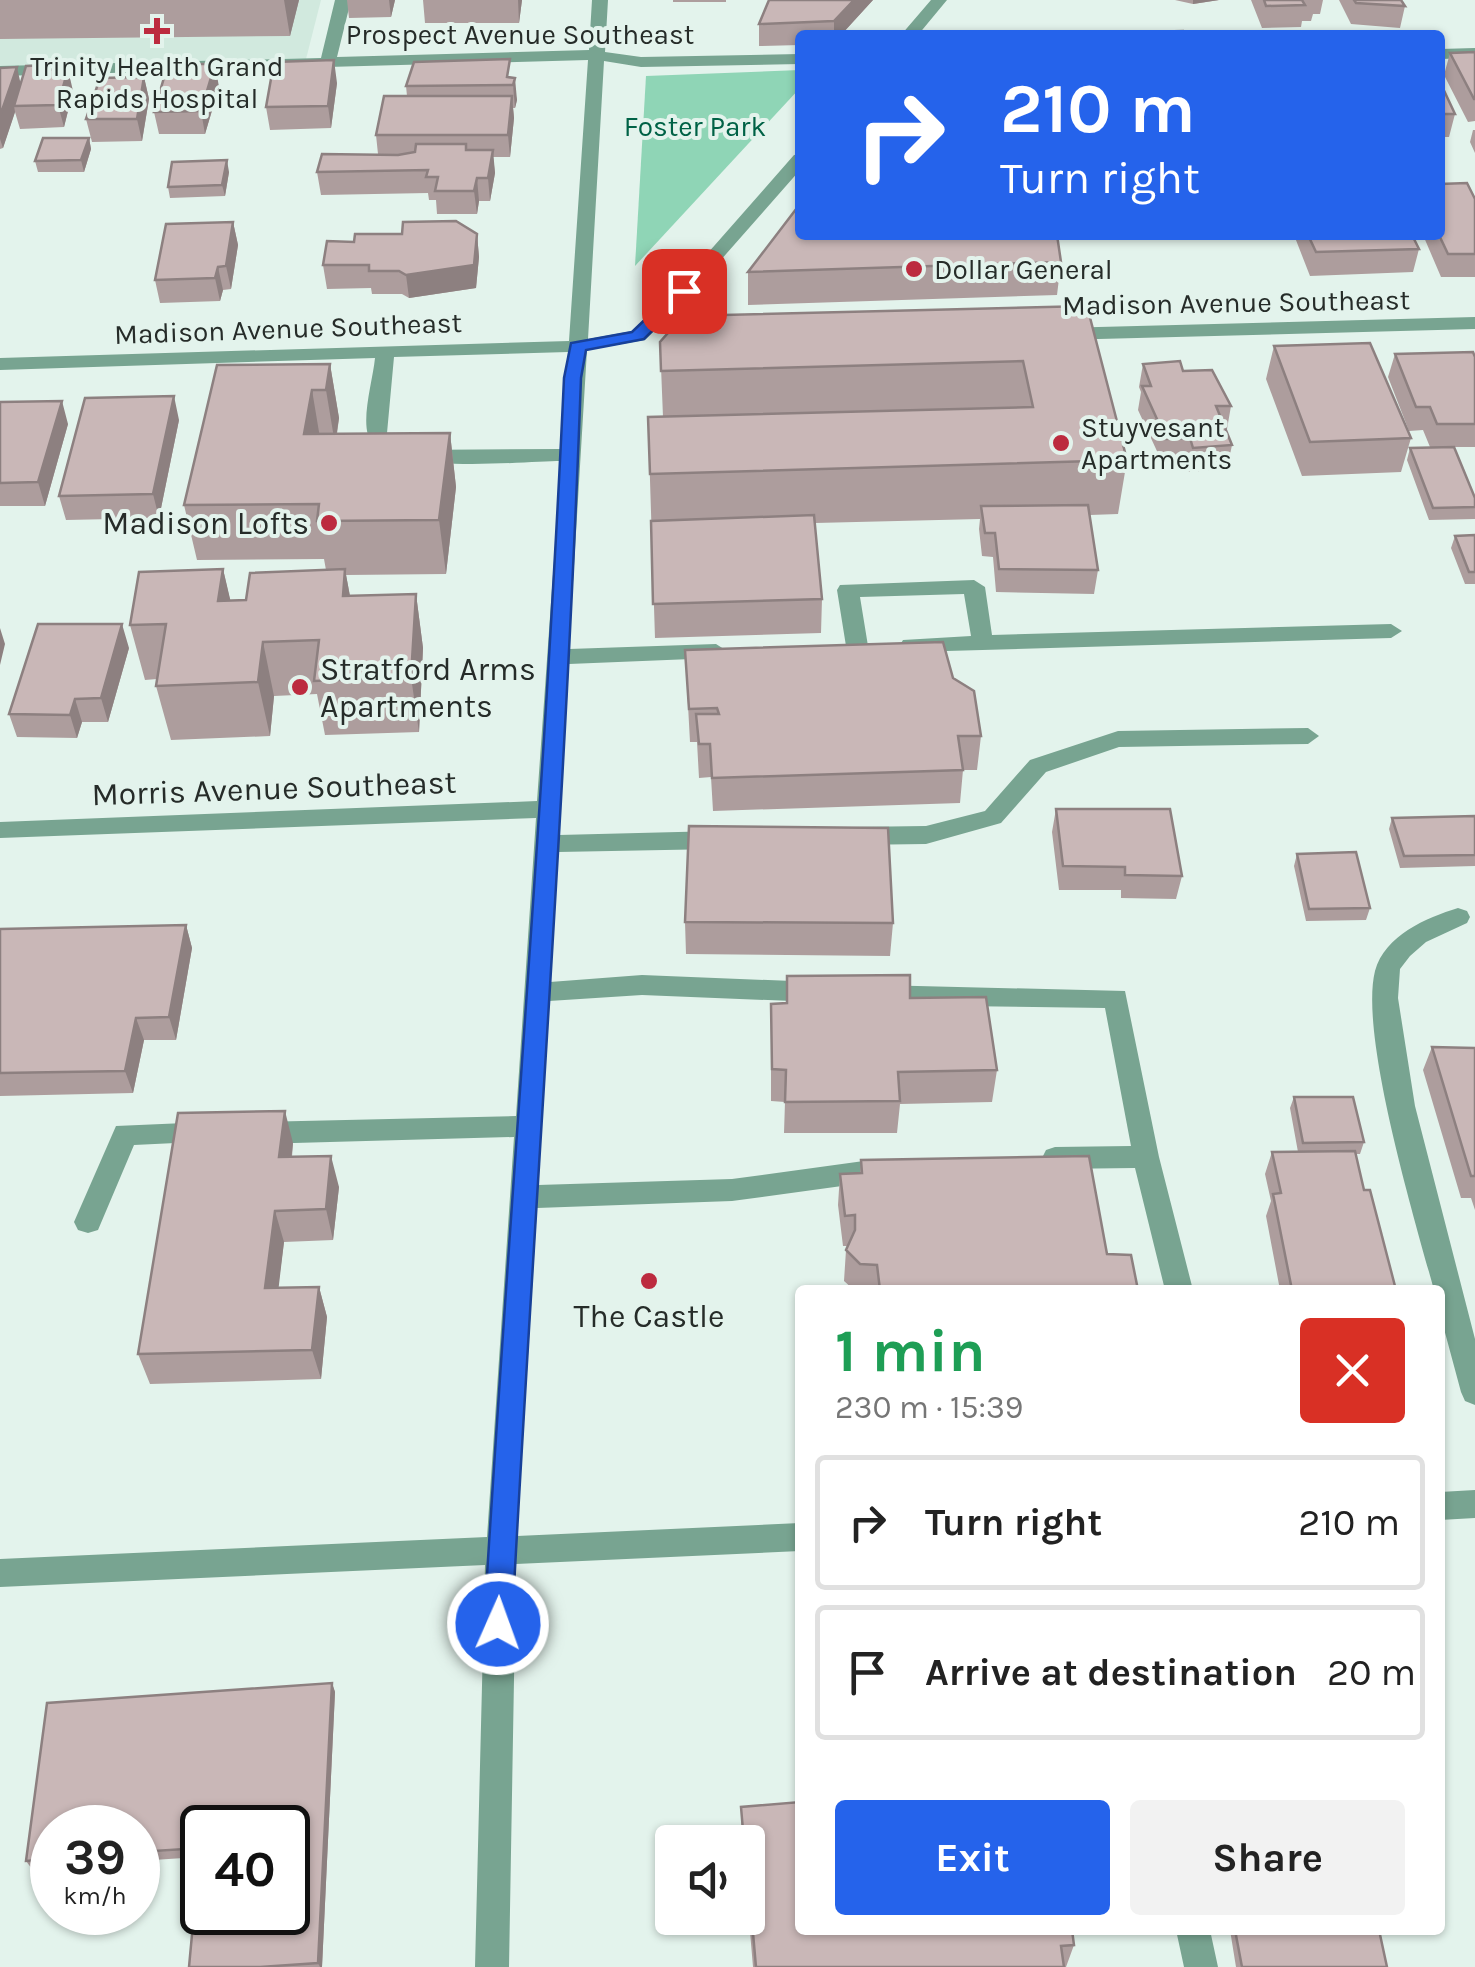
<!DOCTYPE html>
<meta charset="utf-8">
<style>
:root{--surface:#fff;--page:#f2f2f2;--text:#222;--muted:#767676;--line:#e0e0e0;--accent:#2563eb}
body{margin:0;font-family:Karla,sans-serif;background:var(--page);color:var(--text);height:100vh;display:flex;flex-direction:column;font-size:38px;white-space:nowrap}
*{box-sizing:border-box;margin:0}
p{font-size:32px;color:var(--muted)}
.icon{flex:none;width:55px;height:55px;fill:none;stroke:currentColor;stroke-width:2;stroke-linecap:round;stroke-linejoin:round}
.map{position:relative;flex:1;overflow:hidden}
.sheet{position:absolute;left:795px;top:1285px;width:650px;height:650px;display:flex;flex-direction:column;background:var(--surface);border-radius:10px;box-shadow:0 2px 8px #0004}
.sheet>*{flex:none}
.hud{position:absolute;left:795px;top:30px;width:650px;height:210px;border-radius:10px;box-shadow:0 2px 8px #0004;background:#2563eb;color:#fff;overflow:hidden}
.fabs{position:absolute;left:655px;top:1825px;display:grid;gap:20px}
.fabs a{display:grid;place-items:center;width:110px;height:110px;border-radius:10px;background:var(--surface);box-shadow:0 2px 8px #0004;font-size:50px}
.speed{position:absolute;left:30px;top:1805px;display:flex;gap:20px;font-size:50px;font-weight:700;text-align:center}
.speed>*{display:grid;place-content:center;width:130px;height:130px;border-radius:50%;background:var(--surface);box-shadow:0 2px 8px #0004;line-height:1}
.speed small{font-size:25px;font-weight:400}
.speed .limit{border:5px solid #111;border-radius:15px;background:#fff;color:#111}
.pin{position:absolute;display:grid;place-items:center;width:85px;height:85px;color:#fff;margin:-42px;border-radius:20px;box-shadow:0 5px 15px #0006}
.me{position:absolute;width:110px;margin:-55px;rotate:2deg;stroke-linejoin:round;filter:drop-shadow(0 0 8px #0008)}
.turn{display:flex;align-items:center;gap:35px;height:210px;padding:0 40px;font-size:45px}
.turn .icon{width:130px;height:130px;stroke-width:2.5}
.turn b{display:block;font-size:70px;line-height:85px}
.round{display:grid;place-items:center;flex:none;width:105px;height:105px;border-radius:10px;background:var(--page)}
.headline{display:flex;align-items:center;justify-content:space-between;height:170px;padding:0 40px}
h1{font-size:60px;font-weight:700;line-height:75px;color:#1e9e55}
.action{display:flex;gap:20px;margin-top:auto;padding:20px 40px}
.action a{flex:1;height:115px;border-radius:10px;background:var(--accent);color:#fff;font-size:40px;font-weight:700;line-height:115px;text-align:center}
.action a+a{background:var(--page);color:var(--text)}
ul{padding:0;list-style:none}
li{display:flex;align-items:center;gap:30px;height:135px;margin:0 20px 15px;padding:0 20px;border:5px solid var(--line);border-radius:10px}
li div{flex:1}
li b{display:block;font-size:38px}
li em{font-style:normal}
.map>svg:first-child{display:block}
</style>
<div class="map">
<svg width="1475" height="1967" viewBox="0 0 1475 1967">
<rect width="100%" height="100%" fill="#e3f3ec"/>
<!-- built -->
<path fill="#d1e9de" d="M0 0H321L305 63 0 71Z"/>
<!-- green -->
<path fill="#8fd5b6" d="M800 70V88L635 266 646 76Z"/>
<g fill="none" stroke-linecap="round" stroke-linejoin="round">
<!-- minor -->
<path fill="#78a491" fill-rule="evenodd" d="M335 0H351L337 57 589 50 592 0H608L605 52 641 57 800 54V64L641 67 604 61 588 339 632 331 678 287 794 155 800 154V170L690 295 645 340 587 350 569 649 716 644 727 651 716 658 569 664 559 835 718 831 730 840 718 849 558 852 550 982 642 975 817 982 826 985 830 992 826 999 817 1002 642 995 549 1001 538 1185 732 1179 871 1160 880 1163 884 1171 880 1179 871 1182 732 1201 537 1208 517 1536 800 1523V1551L516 1564 509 1967H475L485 1565 0 1587V1559L487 1537 514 1137 258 1144 249 1141 245 1133 249 1125 258 1122 516 1116 536 818 0 838V822L537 801 561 461C522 461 382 477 368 435 362 415 373 379 375 358L0 370V358L569 341 588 60 0 76V66L321 58ZM568 352 561 449 410 450 393 443 387 433 394 357Z
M931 0H947L918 35H901Z
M1475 48V58L1440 59V49Z
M1475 317V329L1060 340 1051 334 1060 328Z
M974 580 985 587 992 635 1391 624 1402 631 1391 638 911 652 900 645 903 640 971 636 964 594 860 597 868 646 857 653 846 646 837 590 840 585Z
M1308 728 1319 736 1308 744 1119 747 1046 772 1001 823 926 844 853 845 841 836 853 827 926 826 985 811 1030 760 1118 731Z
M1458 908 1467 911 1470 917 1467 923 1426 942 1410 956 1400 969 1398 998 1415 1106 1475 1339V1405L1465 1401 1461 1392 1440 1314V1290H1434C1415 1220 1359 1035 1375 971 1385 935 1426 918 1458 908Z
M877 985 1125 991 1159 1157 1193 1290H1165L1135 1168 1055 1169 1046 1166 1042 1158 1046 1150 1055 1147 1131 1146 1105 1008 877 1005 868 1002 864 995 868 988Z
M208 1122 217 1125 221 1133 217 1141 134 1145 98 1230 88 1233 78 1230 74 1222 116 1126Z
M1475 1490V1518L1440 1520V1492Z
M1176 1930H1210L1218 1967H1184Z"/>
</g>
<!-- wall -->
<path fill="#ad9d9d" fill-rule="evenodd" d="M0 0H299L290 36 0 39Z
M347 0H395L391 17 349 18Z
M423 0H522L519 23H425Z
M673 0H726V2H673Z
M769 0H873L841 35H800V45L759 46V24Z
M1175 0H1219L1193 4Z
M1251 0H1323L1320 14H1313L1311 21H1302L1301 27 1262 28Z
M1339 0H1401L1405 6 1400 28 1351 24Z
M1475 52V121L1468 122 1444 75 1450 53Z
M0 68 21 83 50 70 73 91 64 127 20 129 15 112 3 148 0 149Z
M144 77 149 99 142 141 92 142 86 119Z
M511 77 517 100 515 108H513L514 118 510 157H493L495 173 490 201H479L477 214H437L436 200H429L428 193 321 195 317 172 378 154 376 135 407 96 406 86Z
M1440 82 1455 114 1449 137H1440Z
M337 83 331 128 270 130 266 107Z
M219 87 205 134H159L154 112Z
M1473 130H1475V153L1470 142Z
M89 138 91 149 84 172H38L35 161Z
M229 172 225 196 170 198 168 187Z
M1475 199V277H1441L1423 235H1440Z
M233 222 238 245 231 289 223 290 220 301 160 303 155 280Z
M477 234 479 257 476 288 409 298 402 294H372L371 288 327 289 323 265 354 242Z
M1294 235H1412L1419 249 1413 272 1310 276Z
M1061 262 1057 295 748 305V272Z
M1087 306 1127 460 1118 514 1090 515 1098 570 1094 594 996 592 993 557 982 556 979 529 980 519 815 523 822 599 821 633 655 638 648 417H663L660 342Z
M1274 346 1411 438 1401 472 1302 476 1266 379Z
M1395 354 1475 357V447H1454L1475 498V519L1429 520 1407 460 1410 448 1430 447 1423 430 1409 431 1388 377Z
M330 364 339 418 337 434 450 433 456 487 446 574 346 575 350 596 416 594 423 648 419 732 325 735 317 694 274 696 270 736 171 740 156 686 157 679 145 680 130 625 223 569 230 600H246L326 570 324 559 197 560 184 505Z
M1143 364 1231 406 1227 429H1225L1232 445 1227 469 1189 472 1185 461 1162 462 1138 410 1141 392 1139 387Z
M0 402 68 424 45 506H0Z
M179 420 159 518 66 520 59 496Z
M1475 535V584H1465L1451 548 1455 536Z
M129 648 108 722H82L77 738 17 737 9 714Z
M685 650 953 678 981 736 977 770H963L960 803 713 811 711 777 699 778 697 742H690Z
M1056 809 1182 876 1176 899 1121 898V890H1059L1052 832Z
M1475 816V866L1400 868 1389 829 1392 818Z
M1297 854 1370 908 1366 920 1306 921 1294 866Z
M685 922 893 923 890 956 686 954Z
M186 925 192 948 176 1040H144L133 1093 0 1096V929Z
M910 998 997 1070 992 1102 900 1104 897 1133H784L785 1102 771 1101V1004Z
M1432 1047 1475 1048V1210L1471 1198H1461L1423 1070Z
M1294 1097 1364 1142 1360 1154H1355L1364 1190 1396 1290H1280L1266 1216 1271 1201 1265 1174 1272 1152H1298L1290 1108Z
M293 1143 292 1157 339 1187 333 1240 284 1242 278 1287H319L327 1317 321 1379 150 1384 138 1354Z
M861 1160 1107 1254 1138 1290H854L844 1281 846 1250 848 1246H843L838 1205 840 1174 860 1173Z
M332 1683 335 1692 322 1967H189L199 1857 138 1861V1828H52V1867L32 1869 26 1861 47 1703ZM202 1828H288V1912H202Z
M741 1807 1074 1945 1066 1967H753L748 1908V1842H742Z
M1230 1930H1379L1387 1967H1236Z"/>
<!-- shaded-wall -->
<path fill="#8d8080" d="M284 0H299L290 36Z
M389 0H395L391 17Z
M518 0H522L519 23Z
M854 0H873L841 35H834V21Z
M1193 0H1219L1193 4Z
M334 60 337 83 331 128 328 106Z
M215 64 219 87 205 134 201 111Z
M17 67 22 90 14 106 15 112 3 148 0 139V116Z
M68 69 73 91 64 127 58 105Z
M144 77 149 99 142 141 137 119Z
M515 78 517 100 515 108 513 85Z
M512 96 514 118 510 157 508 135Z
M89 138 91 149 84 172 81 160Z
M493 150 495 173 490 201 488 178Z
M227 160 229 172 225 196 222 185Z
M477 178 479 201 477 214 474 191Z
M233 222 238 245 231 289 226 266Z
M477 234 479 257 476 288 409 298 406 275Z
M218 267 223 290 220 301 215 278Z
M330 364 339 418 335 444 326 390Z
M312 390 321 444 304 434Z
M174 396 179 420 159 518 153 494Z
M62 401 68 424 45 506 38 482Z
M450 433 456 487 446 574 439 520Z
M223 569 236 624 218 601Z
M345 569 355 624 343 596Z
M416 594 423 648 419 732 411 677Z
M122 624 129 648 108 722 101 698Z
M0 628 5 644 0 665Z
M263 642 274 696 270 736 258 682Z
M75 699 82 722 77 738 70 715Z
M186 925 192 948 176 1040 169 1017Z
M136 1018 144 1040 133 1093 125 1071Z
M285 1111 293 1143 288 1189 279 1157Z
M331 1156 339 1187 333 1240 326 1209Z
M275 1211 284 1242 275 1318 265 1288Z
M319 1287 327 1317 321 1379 312 1350Z
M332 1683 335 1692 322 1967H320L318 1963Z"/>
<!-- building -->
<path fill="#c9b7b7" stroke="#8d8080" stroke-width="2.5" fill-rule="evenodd" d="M769 0H854L834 21 759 24Z
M1264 0H1302L1305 5 1266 6Z
M1354 0H1401L1405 6 1356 3Z
M1183 31 1184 35H1021Z
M1475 52V99H1474L1450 53Z
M510 59 507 77 515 78 513 85 406 86 414 62Z
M334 60 328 106 266 107 274 62Z
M168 64H215L201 111 154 112Z
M49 65 47 70 68 69 58 105 14 106 26 66Z
M17 67 0 116V68Z
M144 77 137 119H86L100 78Z
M1440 82 1455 114H1440Z
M384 96H512L508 135H376Z
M43 138H89L81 160 35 161Z
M416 144H466V150H493L488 178H477L474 191H435L438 177H426L428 170 317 172 322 154 398 155 415 152Z
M227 160 222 185 168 187 172 162Z
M1467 183 1475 199V254H1448L1439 235 1440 184Z
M800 204V235H1057L1061 262 748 272Z
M456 221 477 234 474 265 406 275 399 271H369V265H323L327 241 354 242 355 234H402L403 222Z
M233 222 226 266 218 267 215 278 155 280 166 224Z
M1308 235H1412L1419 249 1316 252Z
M1087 306 1127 460 650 474 648 417 1033 407 1023 361 661 371 660 342 683 316Z
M1370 343 1411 438 1310 442 1274 346Z
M1473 352 1475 357V424H1437L1430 407H1416L1395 354Z
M1180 361 1183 371 1212 370 1231 406H1216L1232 445 1193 448 1190 438 1166 439 1142 386H1151L1143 364Z
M330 364 326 390H312L304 434 450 433 439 520 317 521 319 504 184 505 217 365Z
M174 396 153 494 59 496 85 398Z
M62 401 38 482 0 483V402Z
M1454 447 1475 498V507L1433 508 1410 448Z
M1088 505 1098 570 999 569 995 533H985L981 506Z
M814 515 822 599 653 604 651 521Z
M1475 535V572H1469L1455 536Z
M223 569 218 601 246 600 250 573 345 569 343 596 416 594 411 677 314 681 319 640 263 642 258 682 156 686 166 624 130 625 139 572Z
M38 624H122L101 698 75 699 70 715 9 714Z
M943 642 953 678 974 691 981 736H958L963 770 712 778 710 744H699L696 714H719L717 708 689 709 685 650Z
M1056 809H1170L1182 876 1125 875V867L1063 866Z
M1475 816V855L1404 856 1392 818Z
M689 826 888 828 893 923 685 922Z
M1356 852 1370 908 1309 909 1297 854Z
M186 925 169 1017 136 1018 125 1071 0 1073V929Z
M910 975V998L986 997 997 1070 898 1072 900 1101 785 1102 786 1070 772 1069 771 1004 787 1003V976Z
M1432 1047 1475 1048V1176H1471Z
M1294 1097H1353L1364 1142 1303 1143Z
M285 1111 279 1157 331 1156 326 1209 275 1211 265 1288 319 1287 312 1350 138 1354 178 1113Z
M1355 1151 1364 1190H1370L1396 1290H1292L1273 1194 1281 1193 1272 1152Z
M1089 1156 1107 1254 1131 1255 1138 1290H880L877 1265 860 1264 846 1250 855 1230V1215L845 1216 840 1174 862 1173 861 1160Z
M332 1683 318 1963 260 1967H189L200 1848 138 1852V1828H52V1859L26 1861 47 1703ZM202 1828H288V1912H202Z
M800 1802V1930H1072L1074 1945 1061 1946 1064 1967H756L748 1876V1842H744L741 1807Z
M1235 1930H1379L1387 1967H1242Z"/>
<!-- route -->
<path fill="#2563eb" stroke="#184099" stroke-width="2.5" d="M679 287 693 291 644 339 586 350 581 378C566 794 534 1209 512 1624L508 1634 498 1638 488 1634 484 1624C509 1209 545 794 564 378L571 343 632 332Z"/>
<!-- markers -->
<g fill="#bc2b3f" stroke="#e3f3ec" stroke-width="4">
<path d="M152 16h10v10h10v10h-10v10h-10v-10h-10v-10h10z"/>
<circle cx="914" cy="269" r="10"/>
<circle cx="1061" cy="443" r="10"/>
<circle cx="329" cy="523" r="10"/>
<circle cx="300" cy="687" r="10"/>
<circle cx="649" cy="1281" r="10"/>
</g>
<g text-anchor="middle" stroke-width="8" stroke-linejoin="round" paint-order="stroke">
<!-- far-street labels -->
<g font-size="28" fill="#262c29" stroke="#e3f3ec">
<text x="520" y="44">Prospect Avenue Southeast</text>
<text transform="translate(1236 302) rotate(-1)" y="10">Madison Avenue Southeast</text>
<text transform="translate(288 328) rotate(-2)" y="10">Madison Avenue Southeast</text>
</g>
<!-- far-poi labels -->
<g font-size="28" fill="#262c29" stroke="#e3f3ec" text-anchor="start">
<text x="157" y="76" text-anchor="middle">Trinity Health Grand<tspan x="157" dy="32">Rapids Hospital</tspan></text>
<text x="934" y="279">Dollar General</text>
<text x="1081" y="437">Stuyvesant<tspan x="1081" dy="32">Apartments</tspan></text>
</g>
<!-- far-park labels -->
<g font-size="28" fill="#006246" stroke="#e3f3ec">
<text x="695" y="136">Foster Park</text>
</g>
<!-- poi labels -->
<g font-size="32" fill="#262c29" stroke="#e3f3ec" text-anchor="end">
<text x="309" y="534">Madison Lofts</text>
<text x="320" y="680" text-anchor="start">Stratford Arms<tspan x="320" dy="37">Apartments</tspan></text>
<text x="649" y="1327" text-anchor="middle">The Castle</text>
</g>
<!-- street labels -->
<g font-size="32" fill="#262c29" stroke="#e3f3ec">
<text transform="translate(274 788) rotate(-2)" y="11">Morris Avenue Southeast</text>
</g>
</g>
</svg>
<div class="fabs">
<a><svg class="icon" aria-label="sound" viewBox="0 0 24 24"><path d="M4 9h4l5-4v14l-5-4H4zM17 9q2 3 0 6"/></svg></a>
</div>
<div class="speed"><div>39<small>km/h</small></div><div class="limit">40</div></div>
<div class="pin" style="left:684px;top:291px;background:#d93025"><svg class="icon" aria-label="arrive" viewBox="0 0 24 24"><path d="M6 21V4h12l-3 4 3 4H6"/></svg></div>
<svg class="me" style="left:498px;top:1624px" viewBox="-20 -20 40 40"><circle r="17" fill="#2563eb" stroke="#fff" stroke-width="3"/><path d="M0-11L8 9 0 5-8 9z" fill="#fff"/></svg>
<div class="hud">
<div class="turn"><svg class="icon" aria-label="right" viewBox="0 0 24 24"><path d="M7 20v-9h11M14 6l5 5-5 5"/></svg><div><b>210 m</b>Turn right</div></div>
</div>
<section class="sheet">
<div class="headline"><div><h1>1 min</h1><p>230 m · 15:39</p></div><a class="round" style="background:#d93025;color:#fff"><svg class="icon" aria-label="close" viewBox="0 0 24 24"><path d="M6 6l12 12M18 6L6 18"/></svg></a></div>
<ul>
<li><svg class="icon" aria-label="right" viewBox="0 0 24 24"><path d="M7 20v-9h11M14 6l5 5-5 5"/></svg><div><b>Turn right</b></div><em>210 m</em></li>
<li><svg class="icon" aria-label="arrive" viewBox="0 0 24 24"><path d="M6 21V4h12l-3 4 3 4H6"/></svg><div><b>Arrive at destination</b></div><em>20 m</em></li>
</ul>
<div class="action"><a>Exit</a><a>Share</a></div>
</section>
</div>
